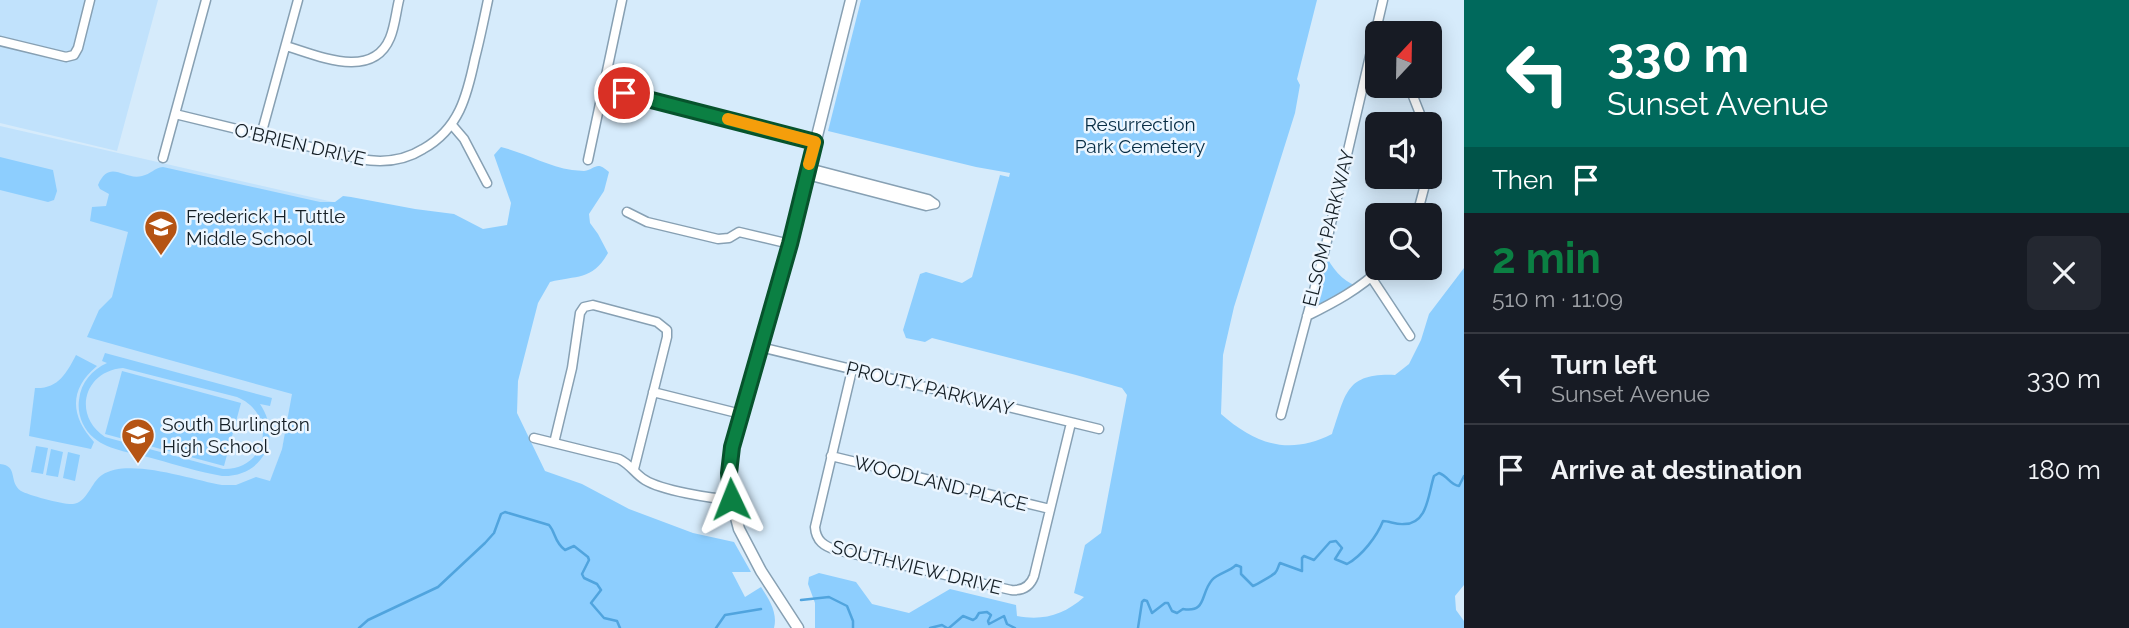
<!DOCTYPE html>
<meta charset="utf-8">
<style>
:root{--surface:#171b24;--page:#242831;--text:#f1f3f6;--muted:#9ea1a6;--line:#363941;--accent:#0b8043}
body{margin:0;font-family:Raleway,sans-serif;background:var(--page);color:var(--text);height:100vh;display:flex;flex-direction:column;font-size:26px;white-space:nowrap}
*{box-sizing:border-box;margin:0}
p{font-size:23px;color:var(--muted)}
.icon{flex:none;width:38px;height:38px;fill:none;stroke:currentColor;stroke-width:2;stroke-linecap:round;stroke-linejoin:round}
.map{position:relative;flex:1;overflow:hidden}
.sheet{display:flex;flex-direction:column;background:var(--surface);width:665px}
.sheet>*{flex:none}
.hud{background:#00695c;color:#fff;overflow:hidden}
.needle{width:46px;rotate:22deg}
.buttons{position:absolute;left:1365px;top:21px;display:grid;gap:14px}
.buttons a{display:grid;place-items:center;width:77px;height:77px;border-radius:10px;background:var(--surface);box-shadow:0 4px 18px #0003;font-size:35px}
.pin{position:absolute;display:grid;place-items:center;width:60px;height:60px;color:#fff;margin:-30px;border:4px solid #fff;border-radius:50%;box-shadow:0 2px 7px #0007}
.me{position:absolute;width:77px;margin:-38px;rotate:358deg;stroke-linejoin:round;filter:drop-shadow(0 0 5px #0008)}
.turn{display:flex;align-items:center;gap:24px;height:147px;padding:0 28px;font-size:32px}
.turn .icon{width:91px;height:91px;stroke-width:2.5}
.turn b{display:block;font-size:49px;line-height:60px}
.then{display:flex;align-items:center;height:66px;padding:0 28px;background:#0003;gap:14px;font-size:26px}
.round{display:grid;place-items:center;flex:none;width:74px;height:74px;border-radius:10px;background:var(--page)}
.summary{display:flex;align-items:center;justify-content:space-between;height:119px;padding:0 28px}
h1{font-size:42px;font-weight:700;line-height:52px;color:var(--accent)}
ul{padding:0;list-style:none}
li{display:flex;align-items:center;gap:21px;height:91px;padding:0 28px;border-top:2px solid var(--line)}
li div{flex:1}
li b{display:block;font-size:26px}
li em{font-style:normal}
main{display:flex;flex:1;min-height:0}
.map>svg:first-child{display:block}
</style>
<main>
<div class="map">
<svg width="1464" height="628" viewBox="0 0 1464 628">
<rect width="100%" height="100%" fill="#d6ebfb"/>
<!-- built -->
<path fill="#c1e2fc" d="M0 0H158L117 151 0 123Z
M0 126 333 202 282 449 261 508 0 628Z"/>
<!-- green -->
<path fill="#8dcefe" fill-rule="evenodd" d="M861 0H1317L1297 79 1300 85 1295 113 1234 307 1223 355 1221 414C1255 444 1289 456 1332 434 1346 394 1345 373 1395 375L1409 364 1421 340 1429 314 1464 268V585L1455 596 1456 610 1464 621V628H815V603L808 584 809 577 819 573 856 582 872 604 909 613 950 589 1016 605 1017 616C1043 621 1064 615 1084 597L1074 593 1085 545 1101 533 1127 395 1122 388 1076 375 932 338 925 342 906 338 903 330 920 274 926 272 962 283 972 277 1000 175 1009 177 1010 173 976 167 828 131Z
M501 147C526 153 547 166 572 170 576 170 580 171 584 171 596 169 596 160 609 172L604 191 589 214 590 223 598 234 608 253C592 281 577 275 550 282L538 303 518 381 517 413 545 471 582 484 629 509 693 533 734 542 751 572H732L745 597 761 587C769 599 778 613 774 628H0V464C19 466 8 482 21 491 28 495 64 505 73 504 87 503 91 482 102 475 128 457 192 480 222 485H236L256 477 270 481 282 449 292 394 87 337 99 310 112 297 128 232 90 221 92 207 106 206 109 194 100 189 98 185C110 158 124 181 142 176 151 174 154 168 163 167L320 202H335L343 196 351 197 415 209 454 214 483 229 507 225 511 203 494 155Z
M0 157 53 170 57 191 54 200 48 202 0 190Z
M1324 253C1332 267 1341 281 1357 286L1311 311Z
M105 353 272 398 270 406 260 404C283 438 263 477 222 476 199 472 177 465 155 459 136 453 109 451 94 438 83 429 77 414 79 400 81 382 92 370 107 363L102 361ZM123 368 237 397C278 414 268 470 223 469L105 437C72 415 84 371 123 368Z
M76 355 97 366C69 389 70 416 94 442L91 449 29 436 35 388C58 389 66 374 76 355Z
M122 371 241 403 224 466 105 434Z
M36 446 48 448 43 474 31 472Z
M51 449 63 452 58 477 46 475Z
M68 452 80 455 75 481 63 478Z"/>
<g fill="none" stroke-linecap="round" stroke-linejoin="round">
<!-- stream -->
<path stroke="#50a4de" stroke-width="2.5" d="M801 600 829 597 847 606 853 621V628
M359 628 368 620 438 587 485 543 494 533 501 514 505 512 549 525C556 533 554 542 565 550L574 546 588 557 589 560 582 574 584 578 597 584 601 590 591 603 604 618 617 621 620 628
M716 628 725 615 761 609
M930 628 942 625 947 628
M949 628 963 616 973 620 976 618 979 613 987 612 991 615 988 621 989 624 1004 616 1007 624 1015 628
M1138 628 1142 602 1144 600 1147 601 1152 613 1165 603H1168L1172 611 1177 613 1183 609C1207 613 1200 594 1212 580 1218 573 1229 572 1236 565L1241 567V574L1253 586C1256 585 1273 575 1275 573 1278 570 1278 566 1280 563L1302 571V558L1304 556 1314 560 1330 542 1336 541 1342 548 1335 559 1347 564C1362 556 1377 536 1383 521 1389 521 1397 525 1404 524 1428 524 1428 494 1434 476L1439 473C1448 476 1450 485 1459 486L1464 476"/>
<!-- minor casing -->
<g stroke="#87a0b3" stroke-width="11">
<path id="minor" d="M0 41 66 57 74 55 78 48 90 0
M286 46C317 55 372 81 390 38 395 26 396 12 399 0
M1409 86 1424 124
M604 88 815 142
M175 114 360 159C382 163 404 161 423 149 459 129 467 96 475 58 480 39 484 19 488 0
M452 125 464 139 487 183
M261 135 298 0
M163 158 206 0
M588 160 622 0
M809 168 928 199 935 204
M807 175 926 206 935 204
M627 212 647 222 718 239 729 238 739 232 790 244
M1417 215 1427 177
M1371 277 1410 336
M1307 316C1333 303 1360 289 1381 268
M760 347 1099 429
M852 370 815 527C816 541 824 546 836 550L1011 590C1022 591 1030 587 1034 576L1071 423
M653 392 741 414
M1281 415 1326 245 1383 0
M534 438 619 459C630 464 635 474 645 480 661 490 711 499 731 499
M554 443 572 368 580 313 584 307 593 305 657 322 667 330V337L634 469
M831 456 1050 509"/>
</g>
<!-- major casing -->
<g stroke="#87a0b3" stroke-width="13">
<path id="major" d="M798 628 761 571 739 529 731 499 729 473 734 439 790 244 851 0"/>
</g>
<!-- minor -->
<use href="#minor" stroke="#fff" stroke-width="8"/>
<!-- major -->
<use href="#major" stroke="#fff" stroke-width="10"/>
</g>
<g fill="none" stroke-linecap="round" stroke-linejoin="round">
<!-- route casing -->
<g stroke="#07532c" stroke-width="18">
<path id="route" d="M624 93 815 142 790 244 732 447 729 473 731 499"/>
</g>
<!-- route -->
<use href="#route" stroke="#0b8043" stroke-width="12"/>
<!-- slow -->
<path stroke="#f59e0b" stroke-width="12" d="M728 119 815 142 809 164"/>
</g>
<!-- icons -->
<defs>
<g id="school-pin" transform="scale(1.75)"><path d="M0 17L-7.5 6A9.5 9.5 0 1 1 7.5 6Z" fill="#b55414" stroke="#ecf6ff"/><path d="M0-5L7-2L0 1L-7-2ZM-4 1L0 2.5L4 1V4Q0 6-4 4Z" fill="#fff"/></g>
</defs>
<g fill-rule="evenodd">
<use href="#school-pin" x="161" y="227"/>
<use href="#school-pin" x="138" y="435"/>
</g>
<g text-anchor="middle" stroke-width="5" stroke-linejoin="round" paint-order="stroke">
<!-- park labels -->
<g font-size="19" fill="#072d45" stroke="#ecf6ff">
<text x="1140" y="131">Resurrection<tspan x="1140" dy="22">Park Cemetery</tspan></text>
</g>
<!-- street labels -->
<g font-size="19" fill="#151f26" stroke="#ecf6ff">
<text transform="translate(300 144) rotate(13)" y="7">O'BRIEN DRIVE</text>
<text transform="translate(1328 228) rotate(-76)" y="7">ELSOM PARKWAY</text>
<text transform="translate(930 388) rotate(14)" y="7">PROUTY PARKWAY</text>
<text transform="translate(941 483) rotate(14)" y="7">WOODLAND PLACE</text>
<text transform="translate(917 567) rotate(14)" y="7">SOUTHVIEW DRIVE</text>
</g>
<!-- poi labels -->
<g font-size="19" fill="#151f26" stroke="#ecf6ff" text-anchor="start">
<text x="186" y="223">Frederick H. Tuttle<tspan x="186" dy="22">Middle School</tspan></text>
<text x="162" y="431">South Burlington<tspan x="162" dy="22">High School</tspan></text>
</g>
</g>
</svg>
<div class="buttons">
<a><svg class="needle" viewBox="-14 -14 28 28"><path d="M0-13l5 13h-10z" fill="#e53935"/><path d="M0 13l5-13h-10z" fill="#9ea1a6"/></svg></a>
<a><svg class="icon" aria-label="sound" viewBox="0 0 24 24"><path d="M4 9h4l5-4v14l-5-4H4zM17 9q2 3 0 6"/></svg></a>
<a><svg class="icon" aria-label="search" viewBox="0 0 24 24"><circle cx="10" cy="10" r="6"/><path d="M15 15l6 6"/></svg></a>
</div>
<div class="pin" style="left:624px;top:93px;background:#d93025"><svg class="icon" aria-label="arrive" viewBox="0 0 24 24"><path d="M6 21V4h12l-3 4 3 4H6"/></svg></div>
<svg class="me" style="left:731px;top:499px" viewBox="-20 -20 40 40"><path d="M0-17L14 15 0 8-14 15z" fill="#0b8043" stroke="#fff" stroke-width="4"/></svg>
</div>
<section class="sheet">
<div class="hud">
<div class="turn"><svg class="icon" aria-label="left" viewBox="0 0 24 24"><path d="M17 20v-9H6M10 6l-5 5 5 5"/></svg><div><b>330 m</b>Sunset Avenue</div></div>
<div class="then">Then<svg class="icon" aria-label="arrive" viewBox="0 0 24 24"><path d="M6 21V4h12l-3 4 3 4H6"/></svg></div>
</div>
<div class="summary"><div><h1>2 min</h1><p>510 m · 11:09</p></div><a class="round"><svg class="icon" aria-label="close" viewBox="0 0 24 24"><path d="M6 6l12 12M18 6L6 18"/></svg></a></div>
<ul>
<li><svg class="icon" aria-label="left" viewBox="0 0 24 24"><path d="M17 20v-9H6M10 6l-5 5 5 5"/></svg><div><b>Turn left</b><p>Sunset Avenue</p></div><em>330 m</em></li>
<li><svg class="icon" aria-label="arrive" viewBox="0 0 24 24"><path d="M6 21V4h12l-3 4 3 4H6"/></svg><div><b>Arrive at destination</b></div><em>180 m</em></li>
</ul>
</section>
</main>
